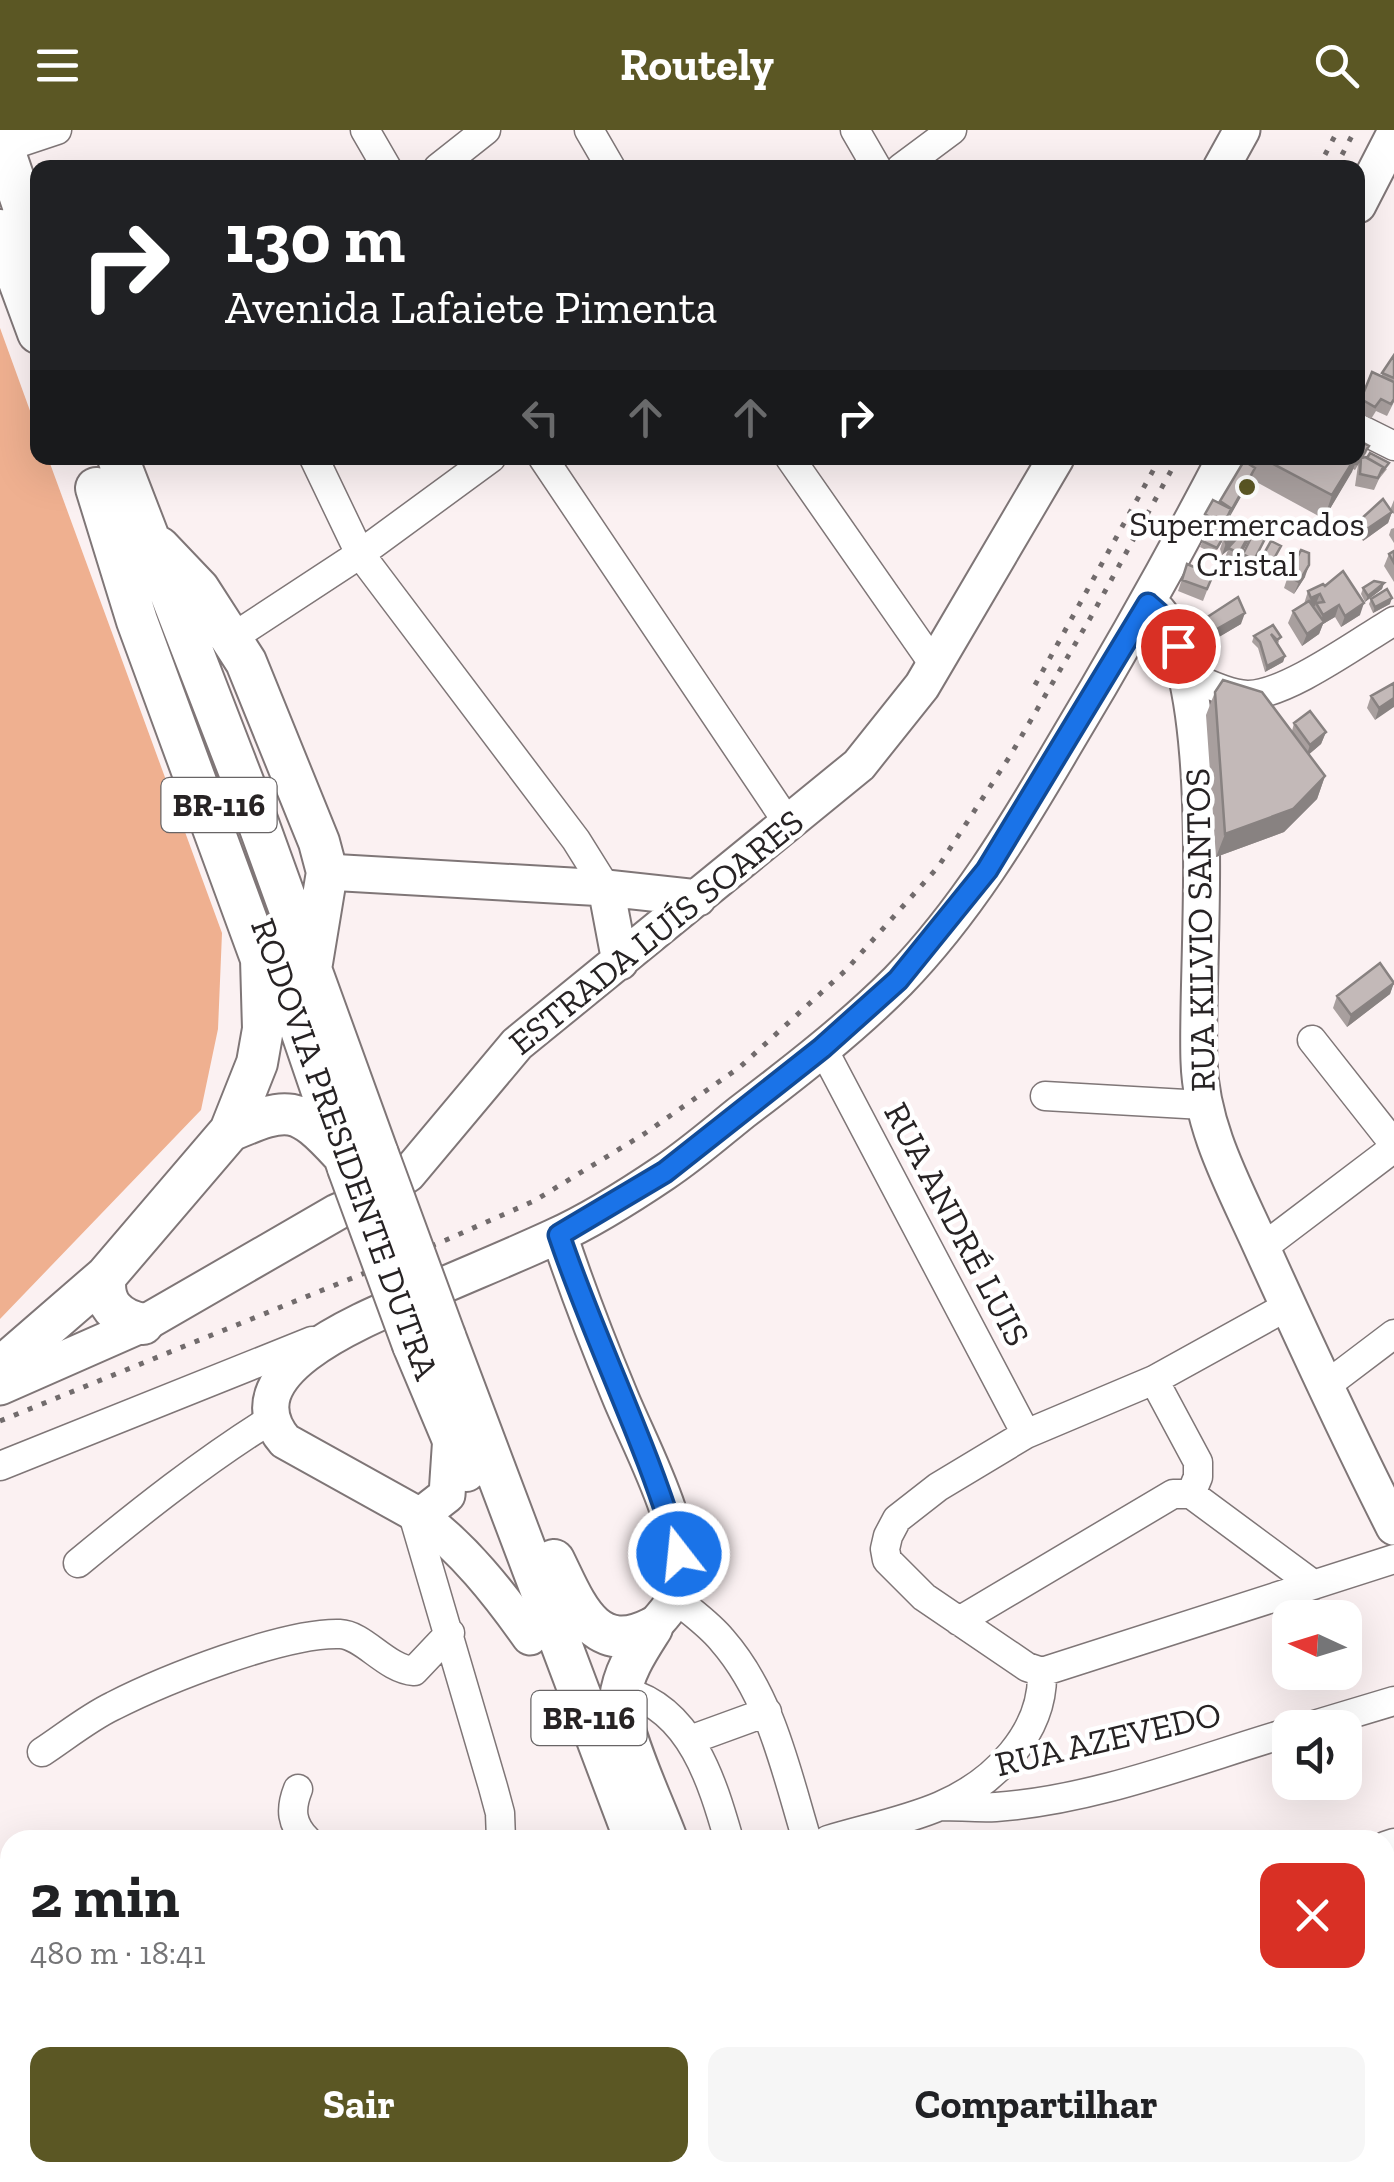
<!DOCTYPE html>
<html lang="pt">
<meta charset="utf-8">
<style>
:root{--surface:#fff;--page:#f6f6f6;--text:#202124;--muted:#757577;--accent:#5b5724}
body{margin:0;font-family:"Zilla Slab",serif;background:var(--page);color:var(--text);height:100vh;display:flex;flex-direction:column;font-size:38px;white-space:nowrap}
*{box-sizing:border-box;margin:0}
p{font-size:32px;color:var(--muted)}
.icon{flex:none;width:55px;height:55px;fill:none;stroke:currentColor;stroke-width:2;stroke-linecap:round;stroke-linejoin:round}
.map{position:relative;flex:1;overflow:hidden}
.sheet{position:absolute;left:0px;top:1700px;width:1395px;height:352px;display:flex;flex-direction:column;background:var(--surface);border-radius:30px 30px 0 0;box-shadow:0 10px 40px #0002}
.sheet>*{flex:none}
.banner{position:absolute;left:30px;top:30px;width:1335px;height:305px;border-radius:20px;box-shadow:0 10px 40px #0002;background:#202124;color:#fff;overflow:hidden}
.needle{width:65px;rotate:274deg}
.buttons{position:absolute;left:1272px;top:1470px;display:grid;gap:20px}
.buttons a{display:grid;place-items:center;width:90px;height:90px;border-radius:20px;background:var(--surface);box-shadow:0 10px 40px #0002;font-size:50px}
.pin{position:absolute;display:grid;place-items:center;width:85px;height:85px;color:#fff;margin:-42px;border:5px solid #fff;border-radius:50%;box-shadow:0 2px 10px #0007}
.me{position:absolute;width:110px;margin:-55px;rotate:344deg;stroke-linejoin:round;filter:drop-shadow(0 0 8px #0008)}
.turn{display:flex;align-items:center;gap:35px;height:210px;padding:0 30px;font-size:45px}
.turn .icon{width:130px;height:130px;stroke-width:2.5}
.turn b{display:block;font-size:70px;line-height:85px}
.lanes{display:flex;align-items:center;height:95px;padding:0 30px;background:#0003;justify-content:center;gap:50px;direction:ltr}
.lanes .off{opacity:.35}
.round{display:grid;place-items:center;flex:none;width:105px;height:105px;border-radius:20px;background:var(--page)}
.summary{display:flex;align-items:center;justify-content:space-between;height:170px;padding:0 30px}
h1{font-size:60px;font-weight:800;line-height:75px}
.button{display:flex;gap:20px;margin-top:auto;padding:20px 30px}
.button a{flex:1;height:115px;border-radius:20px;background:var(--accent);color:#fff;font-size:40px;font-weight:800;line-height:115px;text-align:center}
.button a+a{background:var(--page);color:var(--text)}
header{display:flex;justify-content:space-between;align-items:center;height:130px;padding:0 30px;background:var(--accent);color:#fff;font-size:45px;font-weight:800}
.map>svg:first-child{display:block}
</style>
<header><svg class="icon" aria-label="menu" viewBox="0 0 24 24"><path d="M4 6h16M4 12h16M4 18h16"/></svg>Routely<svg class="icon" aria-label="search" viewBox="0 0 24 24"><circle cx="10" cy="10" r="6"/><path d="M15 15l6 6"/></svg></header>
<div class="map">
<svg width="1394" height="2052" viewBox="0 0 1394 2052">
<rect width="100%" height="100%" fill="#fbf1f2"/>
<!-- green -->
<path fill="#efb090" d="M0 198 37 300 38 328H48L222 803 218 899 201 980 0 1189Z"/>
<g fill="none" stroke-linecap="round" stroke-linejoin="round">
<!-- minor casing -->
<g stroke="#7f7677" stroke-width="31">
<path id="minor" d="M365 0 387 38
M589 0 611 38
M855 0 877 38
M3 18 57 0
M438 38 486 0
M901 38 952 0
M1358 298 1394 316
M314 328 360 424 576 710 606 758
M543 328 788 693
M790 328 935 536
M232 508 360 424 491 328
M1187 545C1205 552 1227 564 1247 565 1285 566 1360 511 1394 491
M1312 910 1394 1014
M823 919 1026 1304
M1045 966 1203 975
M1262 1118 1394 1018
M1154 1250 1198 1332V1347L1191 1364
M1324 1257 1394 1204
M0 1336 312 1211
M1191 1364 1314 1455
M412 1381 493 1657 500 1683 501 1710
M78 1433C141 1381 204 1331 273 1288
M675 1468C691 1482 709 1494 722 1510 771 1566 786 1641 807 1710
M959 1491 1173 1364H1191
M1042 1542 1027 1537 924 1467 887 1430 885 1419 888 1406 897 1389 938 1357 1026 1304 1154 1250 1286 1177
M1042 1542 1394 1429
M626 1562C691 1580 712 1651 729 1710
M1304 1598 1394 1571
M690 1610 767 1582
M42 1622C65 1607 88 1588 113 1576 164 1550 284 1502 340 1504 364 1505 386 1539 414 1541L450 1503
M298 1659C290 1679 291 1694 307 1710
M941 1676C959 1676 978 1678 996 1677 1096 1670 1195 1630 1290 1602
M828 1710C864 1699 905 1691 940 1676 994 1653 1044 1603 1042 1542
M1385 1716 1394 1713
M1385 1885 1394 1882
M1385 2016 1394 2023
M694 2042 697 2052
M820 2042 823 2052
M955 2042 963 2052"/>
</g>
<!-- major casing -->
<g stroke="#7f7677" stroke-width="39">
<path id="major" d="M1221 38 1242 0
M1358 75 1394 5
M1149 473C1225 530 1195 836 1199 931 1201 998 1234 1056 1261 1116 1304 1211 1347 1304 1394 1397
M327 742 606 758 698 768
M606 758 620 832
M559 1105C577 1159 597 1211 619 1264 640 1316 686 1397 679 1453 677 1472 664 1484 652 1498
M0 1257 143 1194 337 1082 379 1064 408 1044 517 914 859 635 922 556 1056 328
M420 1386 447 1365 451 1305
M530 1507C498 1462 464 1419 420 1386L285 1311C222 1238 385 1181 430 1161 471 1143 513 1126 554 1107 592 1090 631 1065 665 1042 692 1024 717 1002 742 982 796 941 850 899 898 851 965 782 1015 699 1063 617 1120 522 1174 426 1225 328"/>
</g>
<!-- highway casing -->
<g stroke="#7f7677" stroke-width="44">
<path id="highway" d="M0 8 38 120
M0 100 38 203
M118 328 244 654 378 1024
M159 417 199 459 246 532 319 712 327 742 312 833
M274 821 348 1038
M230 1001C289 976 297 975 342 1024
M106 1146C101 1173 117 1189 143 1194
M445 1206 635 1710
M413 1215 466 1341
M0 1238 106 1146 230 1001 257 933 263 899 261 829 137 491 96 358
M554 1430C575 1472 593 1528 652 1498
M652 1498C638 1520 623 1542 620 1569 617 1598 656 1679 667 1710
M715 2042 719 2052
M762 2042 766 2052"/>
</g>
<!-- minor -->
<use href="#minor" stroke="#fff" stroke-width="28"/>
<!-- major -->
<use href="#major" stroke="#fff" stroke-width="35"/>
<!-- highway -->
<use href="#highway" stroke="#fff" stroke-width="40"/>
<!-- rail -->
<path stroke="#716b6c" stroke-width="5" stroke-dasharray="5 10" stroke-linecap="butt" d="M1318 38 1338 0
M1335 38 1355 0
M1035 555 1160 328
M0 1291 446 1110 534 1071 644 1004 740 937 846 840 938 737 1010 626 1092 485 1178 328"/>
<!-- highway-bridge casing -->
<g stroke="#7f7677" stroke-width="44" stroke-linecap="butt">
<path id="highway-bridge" d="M378 1024 445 1206
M348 1038 413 1215"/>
</g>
<!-- highway-bridge -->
<use href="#highway-bridge" stroke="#fff" stroke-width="40"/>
</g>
<!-- wall -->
<path fill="#a89f9e" d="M1394 225V272L1387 286 1376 281 1371 289 1358 282V278L1372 242 1381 246Z
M1367 322 1363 328 1387 339 1379 349 1374 360 1355 356 1358 335 1355 340 1353 339 1324 389 1251 349 1227 390 1220 404 1222 412 1214 424 1200 417 1208 400 1201 396 1205 384 1220 373 1245 328H1358Z
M1394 370V384L1392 382 1388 393 1363 411 1356 401 1360 390 1390 380Z
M1241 389 1249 410 1235 435 1224 430 1228 420 1222 425 1220 419 1224 407Z
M1394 398V413L1389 405 1391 399Z
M1268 403 1250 442 1238 436 1243 424Z
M1281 416 1264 449 1254 444 1256 438Z
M1394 421V452L1384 436 1389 424Z
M1187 434 1213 445 1203 471 1178 461Z
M1288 446 1305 447 1294 464 1284 458Z
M1384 453 1382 459 1365 472 1361 464 1363 458Z
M1323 454 1360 485 1341 497 1335 487 1323 494 1319 504 1302 516 1288 493 1293 481 1304 474 1308 461Z
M1371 469 1390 474 1373 483 1369 474Z
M1241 494 1190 524 1185 511 1189 499Z
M1273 495 1279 512 1277 514 1285 526 1283 532 1265 542 1258 518 1252 512 1254 506Z
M1394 553 1375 590 1367 578 1371 566Z
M1215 562 1292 601 1294 593 1326 602 1321 614 1309 624 1325 646 1317 669 1284 702 1216 727 1206 585Z
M1394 851 1390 864 1347 897 1333 878 1337 866Z"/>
<!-- shaded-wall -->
<path fill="#888281" d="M1361 318 1352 342 1324 389 1332 365 1355 328H1358Z
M1255 338 1251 349 1228 390 1232 379Z
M1392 382 1388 393 1363 411 1367 399Z
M1253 398 1249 410 1235 435 1239 423Z
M1235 406 1231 418 1222 425 1226 413Z
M1309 435 1305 447 1294 464 1299 452Z
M1384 453 1382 459 1365 472 1368 466Z
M1320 464 1315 476 1307 480 1311 468Z
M1392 468 1390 474 1373 483 1375 477Z
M1364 473 1360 485 1341 497 1345 486Z
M1339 475 1335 487 1323 494 1319 504 1302 516 1307 504 1319 495 1323 485Z
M1245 483 1241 494 1190 524 1194 512Z
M1285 526 1283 532 1265 542 1267 536Z
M1394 568V577L1375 590 1379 578Z
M1326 602 1321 614 1306 627 1310 615Z
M1325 646 1317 669 1284 702 1216 727 1225 704Z
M1394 853 1390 864 1347 897 1351 885Z"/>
<!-- building -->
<path fill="#c3b9b8" stroke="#888281" stroke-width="2.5" d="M1394 225V248L1382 243Z
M1372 242 1394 252V269L1391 274 1381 269 1375 277 1361 269Z
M1360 311 1369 316 1357 334H1355L1361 318 1358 315Z
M1370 323 1389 333 1381 343 1383 337 1367 328Z
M1366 327 1383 337 1378 348 1360 344 1361 328Z
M1262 328H1355L1332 365Z
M1244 331 1255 338 1232 379 1220 371Z
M1383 369 1392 382 1367 399 1360 390Z
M1213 370 1231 379 1223 396 1205 384Z
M1241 389 1253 398 1239 423 1228 418 1238 407 1235 406 1226 413 1224 407Z
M1256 398 1268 403 1254 430 1243 424Z
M1209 399 1224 406 1217 418 1202 411Z
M1271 411 1281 416 1266 443 1256 438Z
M1301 420 1309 423V435L1299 452 1288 446Z
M1394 421V433L1389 424Z
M1187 434 1213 445 1207 459 1182 450Z
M1343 441 1364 473 1345 486 1339 475 1323 485 1316 473 1324 472 1320 464 1311 468 1308 461 1323 454 1325 456Z
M1374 451 1384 453 1368 466 1363 458Z
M1387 459 1392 468 1375 477 1371 469Z
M1238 467 1245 483 1194 512 1189 499Z
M1309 471 1324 492 1307 504 1293 481Z
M1273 495 1281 507 1277 510 1271 504 1285 526 1267 536 1260 512 1254 506Z
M1223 550 1262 562 1325 646 1293 679 1225 704 1215 562Z
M1394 553V568L1379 578 1371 566Z
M1310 581 1326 602 1310 615 1294 593Z
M1380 833 1394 853 1351 885 1337 866Z"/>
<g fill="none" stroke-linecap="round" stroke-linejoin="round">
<!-- route casing -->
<g stroke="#114b97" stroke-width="25">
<path id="route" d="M679 1424C648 1315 595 1212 559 1105L665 1042 822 918 898 850 987 740 1148 474 1165 489 1178 516"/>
</g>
<!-- route -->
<use href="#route" stroke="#1a73e8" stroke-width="18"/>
</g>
<!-- markers -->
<circle fill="#5b5724" stroke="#fff" stroke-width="4" cx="1247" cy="357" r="10"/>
<g text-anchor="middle" stroke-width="9" stroke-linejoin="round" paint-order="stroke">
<!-- shield labels -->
<g fill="#fff" stroke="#686566" stroke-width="2.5">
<rect x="161.5" y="648" width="115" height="54" rx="8"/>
<rect x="531.5" y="1561" width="115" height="54" rx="8"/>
</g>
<g font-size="32" font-weight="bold" fill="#272324">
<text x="219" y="686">BR-116</text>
<text x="589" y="1599">BR-116</text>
</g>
<!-- poi labels -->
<g font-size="35" fill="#272324" stroke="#fff">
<text x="1247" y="406">Supermercados<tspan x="1247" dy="40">Cristal</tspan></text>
</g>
<!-- street labels -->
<g font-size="35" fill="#272324" stroke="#fff">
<text transform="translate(1200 800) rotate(-91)" y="12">RUA KILVIO SANTOS</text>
<text transform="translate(656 802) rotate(-39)" y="12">ESTRADA LUÍS SOARES</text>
<text transform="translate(345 1019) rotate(70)" y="12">RODOVIA PRESIDENTE DUTRA</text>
<text transform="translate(957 1094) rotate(62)" y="12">RUA ANDRÉ LUIS</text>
<text transform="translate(1108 1609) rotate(-13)" y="12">RUA AZEVEDO</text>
</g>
</g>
</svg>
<div class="buttons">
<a><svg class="needle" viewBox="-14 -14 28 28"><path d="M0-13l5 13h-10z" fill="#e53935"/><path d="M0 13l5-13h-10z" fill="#757577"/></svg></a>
<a><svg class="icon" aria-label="sound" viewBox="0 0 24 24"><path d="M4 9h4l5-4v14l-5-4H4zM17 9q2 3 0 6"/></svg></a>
</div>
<div class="pin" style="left:1178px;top:516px;background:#d93025"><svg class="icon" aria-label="arrive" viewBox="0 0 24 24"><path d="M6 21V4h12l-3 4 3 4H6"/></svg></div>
<svg class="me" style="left:679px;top:1424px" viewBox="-20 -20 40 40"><circle r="17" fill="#1a73e8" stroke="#fff" stroke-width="3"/><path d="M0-11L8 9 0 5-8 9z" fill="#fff"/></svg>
<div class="banner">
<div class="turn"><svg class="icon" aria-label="right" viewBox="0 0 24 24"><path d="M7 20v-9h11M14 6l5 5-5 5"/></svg><div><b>130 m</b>Avenida Lafaiete Pimenta</div></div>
<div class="lanes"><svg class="icon off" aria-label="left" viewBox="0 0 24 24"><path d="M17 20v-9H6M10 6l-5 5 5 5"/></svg><svg class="icon off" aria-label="ahead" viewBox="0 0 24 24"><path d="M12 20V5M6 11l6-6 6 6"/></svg><svg class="icon off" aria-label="ahead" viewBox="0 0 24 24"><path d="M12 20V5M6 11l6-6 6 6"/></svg><svg class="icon" aria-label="right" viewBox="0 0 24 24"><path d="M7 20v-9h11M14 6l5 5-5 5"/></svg></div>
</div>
<section class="sheet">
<div class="summary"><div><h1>2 min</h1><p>480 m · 18:41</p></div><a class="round" style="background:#d93025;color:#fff"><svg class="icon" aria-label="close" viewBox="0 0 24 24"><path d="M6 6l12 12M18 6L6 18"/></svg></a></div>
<div class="button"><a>Sair</a><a>Compartilhar</a></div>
</section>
</div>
